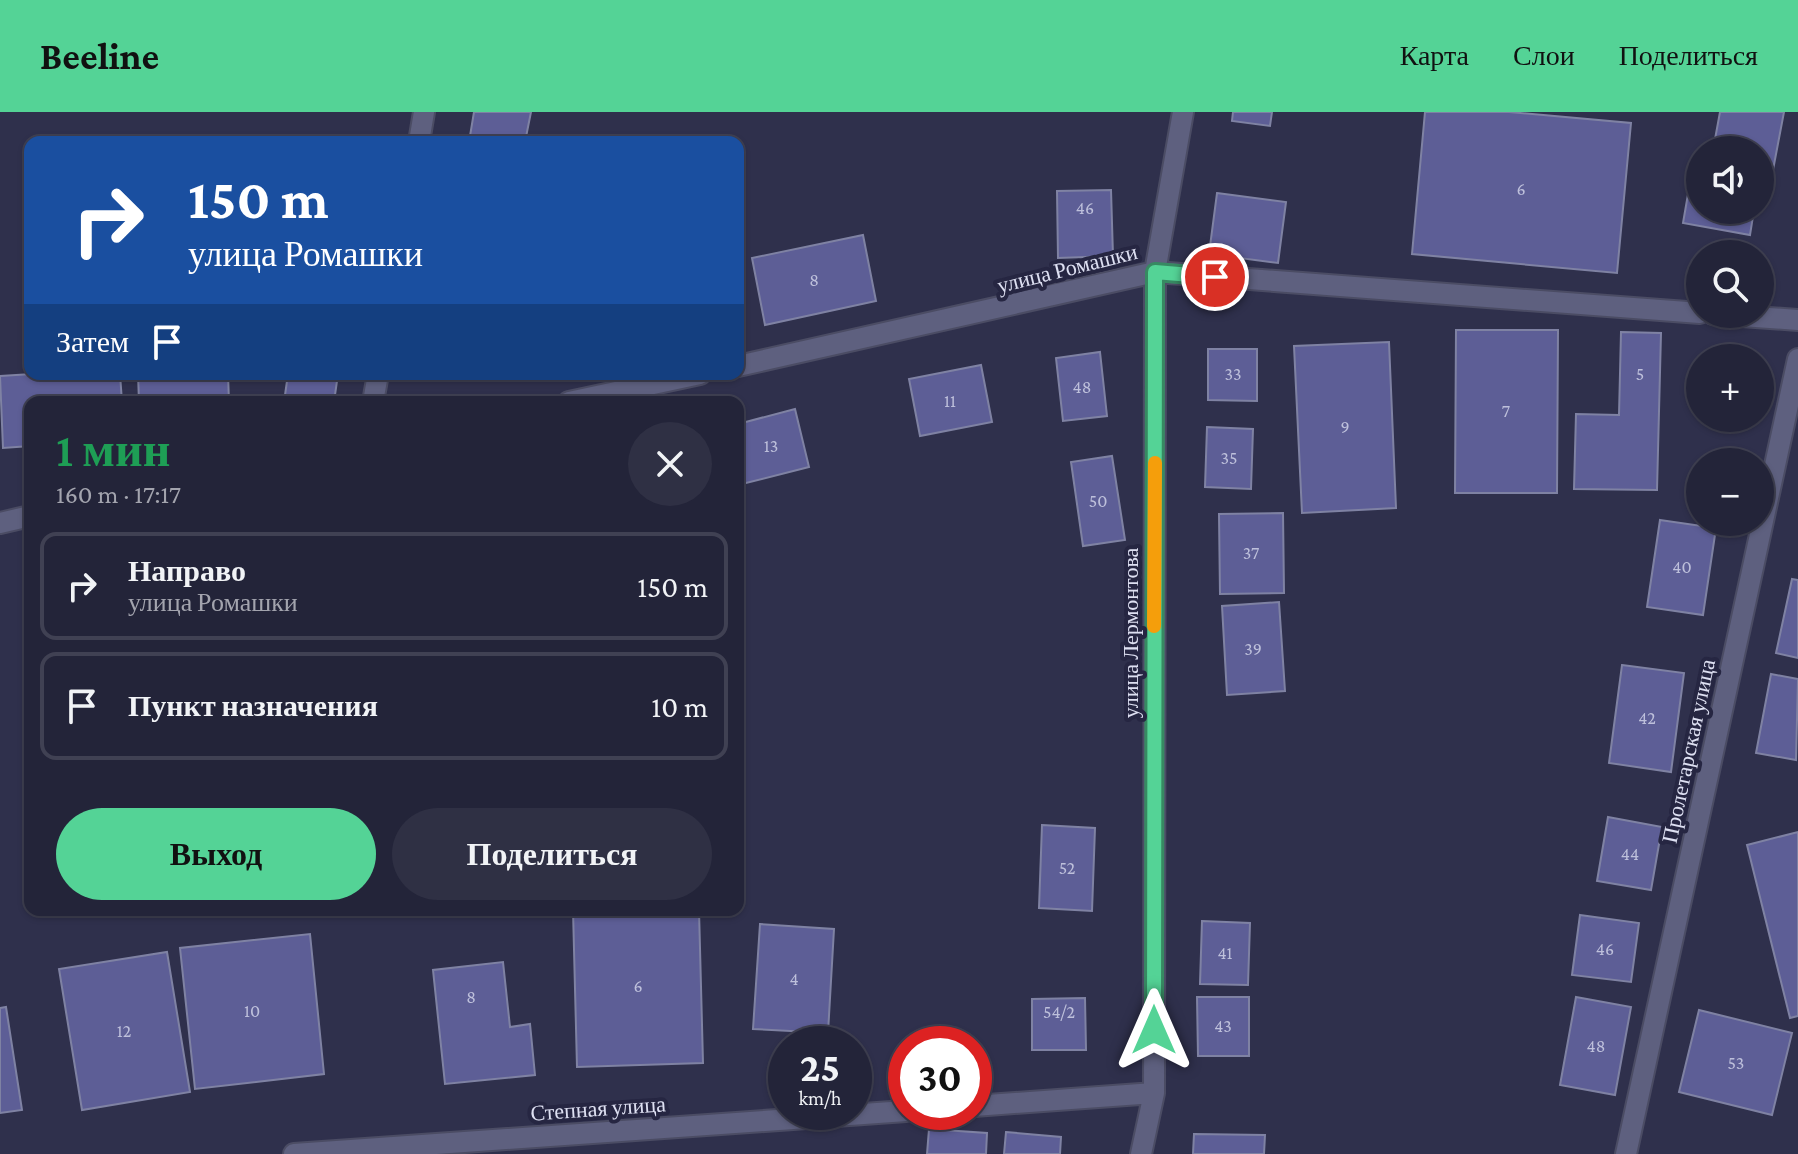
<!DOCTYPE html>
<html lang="ru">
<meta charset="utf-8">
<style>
:root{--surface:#232439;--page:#2f3044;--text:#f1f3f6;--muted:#a3a4ae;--line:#404153;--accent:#54d396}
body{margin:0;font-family:"Crimson Pro",serif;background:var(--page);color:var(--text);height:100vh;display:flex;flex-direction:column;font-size:30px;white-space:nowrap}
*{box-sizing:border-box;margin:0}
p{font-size:26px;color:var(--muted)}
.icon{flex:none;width:44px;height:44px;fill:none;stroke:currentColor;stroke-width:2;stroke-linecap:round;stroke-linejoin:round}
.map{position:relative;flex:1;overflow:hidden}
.sheet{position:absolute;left:24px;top:284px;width:720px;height:520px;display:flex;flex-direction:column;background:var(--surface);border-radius:16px;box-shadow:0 2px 6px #0004,0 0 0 2px var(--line)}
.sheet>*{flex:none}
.banner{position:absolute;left:24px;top:24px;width:720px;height:244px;border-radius:16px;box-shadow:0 2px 6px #0004,0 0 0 2px var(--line);background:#1a4fa0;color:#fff;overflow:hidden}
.controls{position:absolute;left:1686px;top:24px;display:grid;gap:16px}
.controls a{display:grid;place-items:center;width:88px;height:88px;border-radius:50%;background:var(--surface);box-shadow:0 2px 6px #0004,0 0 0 2px var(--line);font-size:40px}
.speed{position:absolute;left:768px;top:914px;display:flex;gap:16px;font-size:40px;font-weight:700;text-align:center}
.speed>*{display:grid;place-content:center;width:104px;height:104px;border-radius:50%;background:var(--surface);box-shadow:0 2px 6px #0004,0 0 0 2px var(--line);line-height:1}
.speed small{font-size:20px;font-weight:400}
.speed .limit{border:12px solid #d22;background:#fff;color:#111}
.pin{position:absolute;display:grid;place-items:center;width:68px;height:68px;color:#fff;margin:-34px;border:4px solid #fff;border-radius:50%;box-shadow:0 2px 8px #0007}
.me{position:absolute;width:88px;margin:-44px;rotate:0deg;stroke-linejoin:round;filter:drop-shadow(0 0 6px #0008)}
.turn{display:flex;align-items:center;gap:28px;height:168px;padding:0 32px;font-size:36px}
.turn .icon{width:104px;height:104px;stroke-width:2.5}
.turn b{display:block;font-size:56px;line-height:68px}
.then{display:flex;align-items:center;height:76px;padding:0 32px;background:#0003;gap:16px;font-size:30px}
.round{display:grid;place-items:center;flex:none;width:84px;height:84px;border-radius:42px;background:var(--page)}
.summary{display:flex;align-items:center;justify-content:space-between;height:136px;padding:0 32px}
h1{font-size:48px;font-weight:600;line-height:60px;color:#1e9e55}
.cta{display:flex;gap:16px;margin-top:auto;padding:16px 32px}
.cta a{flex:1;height:92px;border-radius:48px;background:var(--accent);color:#111;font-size:32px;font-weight:600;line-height:92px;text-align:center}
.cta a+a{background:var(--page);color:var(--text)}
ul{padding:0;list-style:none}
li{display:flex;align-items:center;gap:24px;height:108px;margin:0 16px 12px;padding:0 16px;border:4px solid var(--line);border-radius:16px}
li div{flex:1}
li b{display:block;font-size:30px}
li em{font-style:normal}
header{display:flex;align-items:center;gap:48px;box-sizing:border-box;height:112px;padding:0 40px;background:var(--accent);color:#111}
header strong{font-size:38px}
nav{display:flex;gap:44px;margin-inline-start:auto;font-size:28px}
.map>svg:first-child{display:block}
</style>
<header>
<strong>Beeline</strong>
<nav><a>Карта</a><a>Слои</a><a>Поделиться</a></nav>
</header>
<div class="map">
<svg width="1798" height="1042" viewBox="0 0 1798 1042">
<rect width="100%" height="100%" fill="#2f304c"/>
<!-- building -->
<path fill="#5d5e96" stroke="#7f82a3" stroke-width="2" d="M474 0H531L525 30H469Z
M1233 0H1272L1270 14 1232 9Z
M1425 0H1509L1631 11 1617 161 1412 142Z
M1720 0H1784L1773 58 1760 55V38H1713Z
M1691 65 1700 67V98H1754L1750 123 1683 111Z
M1111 78 1113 144 1058 146 1057 79Z
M1217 81 1286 90 1278 151 1209 142Z
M863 123 876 189 765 213 752 146Z
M1456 218H1558L1557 381H1455Z
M1621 220 1661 221 1657 378 1574 377 1576 302 1619 303Z
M1389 230 1396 396 1302 401 1294 234Z
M1208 237H1257V289L1208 288Z
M1100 240 1107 304 1063 309 1056 246Z
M981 253 992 310 920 324 909 267Z
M32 262H120L122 290H30V334L3 336 0 264Z
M138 262H228L229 290H139Z
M288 262H338L334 290H284Z
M795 297 809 355 738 373V312Z
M1207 315 1253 317 1251 377 1205 375Z
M1112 344 1125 428 1083 434 1071 350Z
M1283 401 1284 481 1220 482 1219 402Z
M1660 408 1716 416 1703 503 1647 495Z
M1792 467 1798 468V546L1776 541Z
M1279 490 1285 579 1227 583 1222 494Z
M1622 553 1684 561 1671 660 1609 651Z
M1771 562 1798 567 1796 648 1756 641Z
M1608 705 1662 715 1651 778 1597 769Z
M1042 713 1095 716 1092 799 1039 796Z
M1798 720V904L1790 906 1747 733Z
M573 798H699L703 951 577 955Z
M1580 803 1639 811 1631 870 1572 863Z
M1202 809 1250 811 1248 873 1200 872Z
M760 812 834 817 828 921 753 917Z
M310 822 324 962 195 977 180 836Z
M167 840 190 980 82 998 59 857Z
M503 850 510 915 530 912 535 963 445 972 433 858Z
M1197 885H1249V944H1198Z
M1576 885 1631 895 1615 983 1560 973Z
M1085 886 1086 938H1032V887Z
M6 895 22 998 0 1001V896Z
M1699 898 1792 921 1772 1003 1679 980Z
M929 1017 987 1021 986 1042H927Z
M1006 1020 1061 1025 1060 1042H1004Z
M1194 1022 1265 1023 1264 1042H1193Z"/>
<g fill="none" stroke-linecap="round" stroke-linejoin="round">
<!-- minor casing -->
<g stroke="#4b4c64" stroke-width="24">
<path id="minor" d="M419 30 424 0
M1713 202 1798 208
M738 254 1155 160 1700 201
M373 290 378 262
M569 290 700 262
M0 411 30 404
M974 994 1154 981
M294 1042 906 999
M1141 1042 1154 981 1155 160 1183 0
M1626 1042 1798 247"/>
</g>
<!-- minor -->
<use href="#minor" stroke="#5e607f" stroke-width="20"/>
</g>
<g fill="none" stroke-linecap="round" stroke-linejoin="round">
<!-- route casing -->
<g stroke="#378962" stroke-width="20">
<path id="route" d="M1154 918 1155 160 1215 165"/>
</g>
<!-- route -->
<use href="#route" stroke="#54d396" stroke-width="14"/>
<!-- slow -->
<path stroke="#f59e0b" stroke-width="14" d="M1154 514 1155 351"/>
</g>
<g text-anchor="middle" stroke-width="8" stroke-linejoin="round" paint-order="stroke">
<!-- number labels -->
<g font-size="18" fill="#bec0db">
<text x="1521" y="83">6</text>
<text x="1085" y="102">46</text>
<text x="814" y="174">8</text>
<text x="1233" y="268">33</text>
<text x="1640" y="268">5</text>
<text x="1082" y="281">48</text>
<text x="950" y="295">11</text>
<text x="1506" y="305">7</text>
<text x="1345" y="321">9</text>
<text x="771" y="340">13</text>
<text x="1229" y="352">35</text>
<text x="1098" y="395">50</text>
<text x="1251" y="447">37</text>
<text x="1682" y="461">40</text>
<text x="1253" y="543">39</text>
<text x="1647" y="612">42</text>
<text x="1630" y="748">44</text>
<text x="1067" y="762">52</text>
<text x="1605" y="843">46</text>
<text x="1225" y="847">41</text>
<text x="794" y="873">4</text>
<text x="638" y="880">6</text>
<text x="471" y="891">8</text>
<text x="252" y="905">10</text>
<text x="1059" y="906">54/2</text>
<text x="1223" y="920">43</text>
<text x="124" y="925">12</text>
<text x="1596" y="940">48</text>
<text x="1736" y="957">53</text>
</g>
<!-- street labels -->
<g font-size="22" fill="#dee0f2" stroke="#262642">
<text transform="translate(1067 156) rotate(-14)" y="8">улица Ромашки</text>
<text transform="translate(1130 521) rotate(-90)" y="8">улица Лермонтова</text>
<text transform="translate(1688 639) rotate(-78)" y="8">Пролетарская улица</text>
<text transform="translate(598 996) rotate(-4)" y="8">Степная улица</text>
</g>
</g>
</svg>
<div class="controls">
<a><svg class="icon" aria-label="sound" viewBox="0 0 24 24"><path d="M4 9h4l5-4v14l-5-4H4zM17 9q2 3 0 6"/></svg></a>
<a><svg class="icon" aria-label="search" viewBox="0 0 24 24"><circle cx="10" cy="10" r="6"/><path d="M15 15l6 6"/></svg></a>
<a>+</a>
<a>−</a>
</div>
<div class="speed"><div>25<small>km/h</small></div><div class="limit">30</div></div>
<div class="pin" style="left:1215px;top:165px;background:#d93025"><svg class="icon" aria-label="arrive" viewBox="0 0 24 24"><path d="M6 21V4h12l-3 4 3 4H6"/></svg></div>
<svg class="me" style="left:1154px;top:918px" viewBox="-20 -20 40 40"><path d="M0-17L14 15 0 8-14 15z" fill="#54d396" stroke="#fff" stroke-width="4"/></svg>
<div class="banner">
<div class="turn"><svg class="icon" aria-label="right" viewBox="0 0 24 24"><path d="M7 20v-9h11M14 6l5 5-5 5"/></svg><div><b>150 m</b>улица Ромашки</div></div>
<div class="then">Затем<svg class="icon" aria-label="arrive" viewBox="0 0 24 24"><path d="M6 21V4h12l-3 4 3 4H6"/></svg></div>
</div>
<section class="sheet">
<div class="summary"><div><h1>1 мин</h1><p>160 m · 17:17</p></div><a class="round"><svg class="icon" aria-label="close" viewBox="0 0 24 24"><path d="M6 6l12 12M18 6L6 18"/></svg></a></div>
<ul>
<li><svg class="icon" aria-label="right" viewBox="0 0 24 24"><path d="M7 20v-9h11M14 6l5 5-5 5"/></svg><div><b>Направо</b><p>улица Ромашки</p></div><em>150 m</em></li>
<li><svg class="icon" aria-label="arrive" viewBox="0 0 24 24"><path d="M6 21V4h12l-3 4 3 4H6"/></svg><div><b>Пункт назначения</b></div><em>10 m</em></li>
</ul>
<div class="cta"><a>Выход</a><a>Поделиться</a></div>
</section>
</div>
